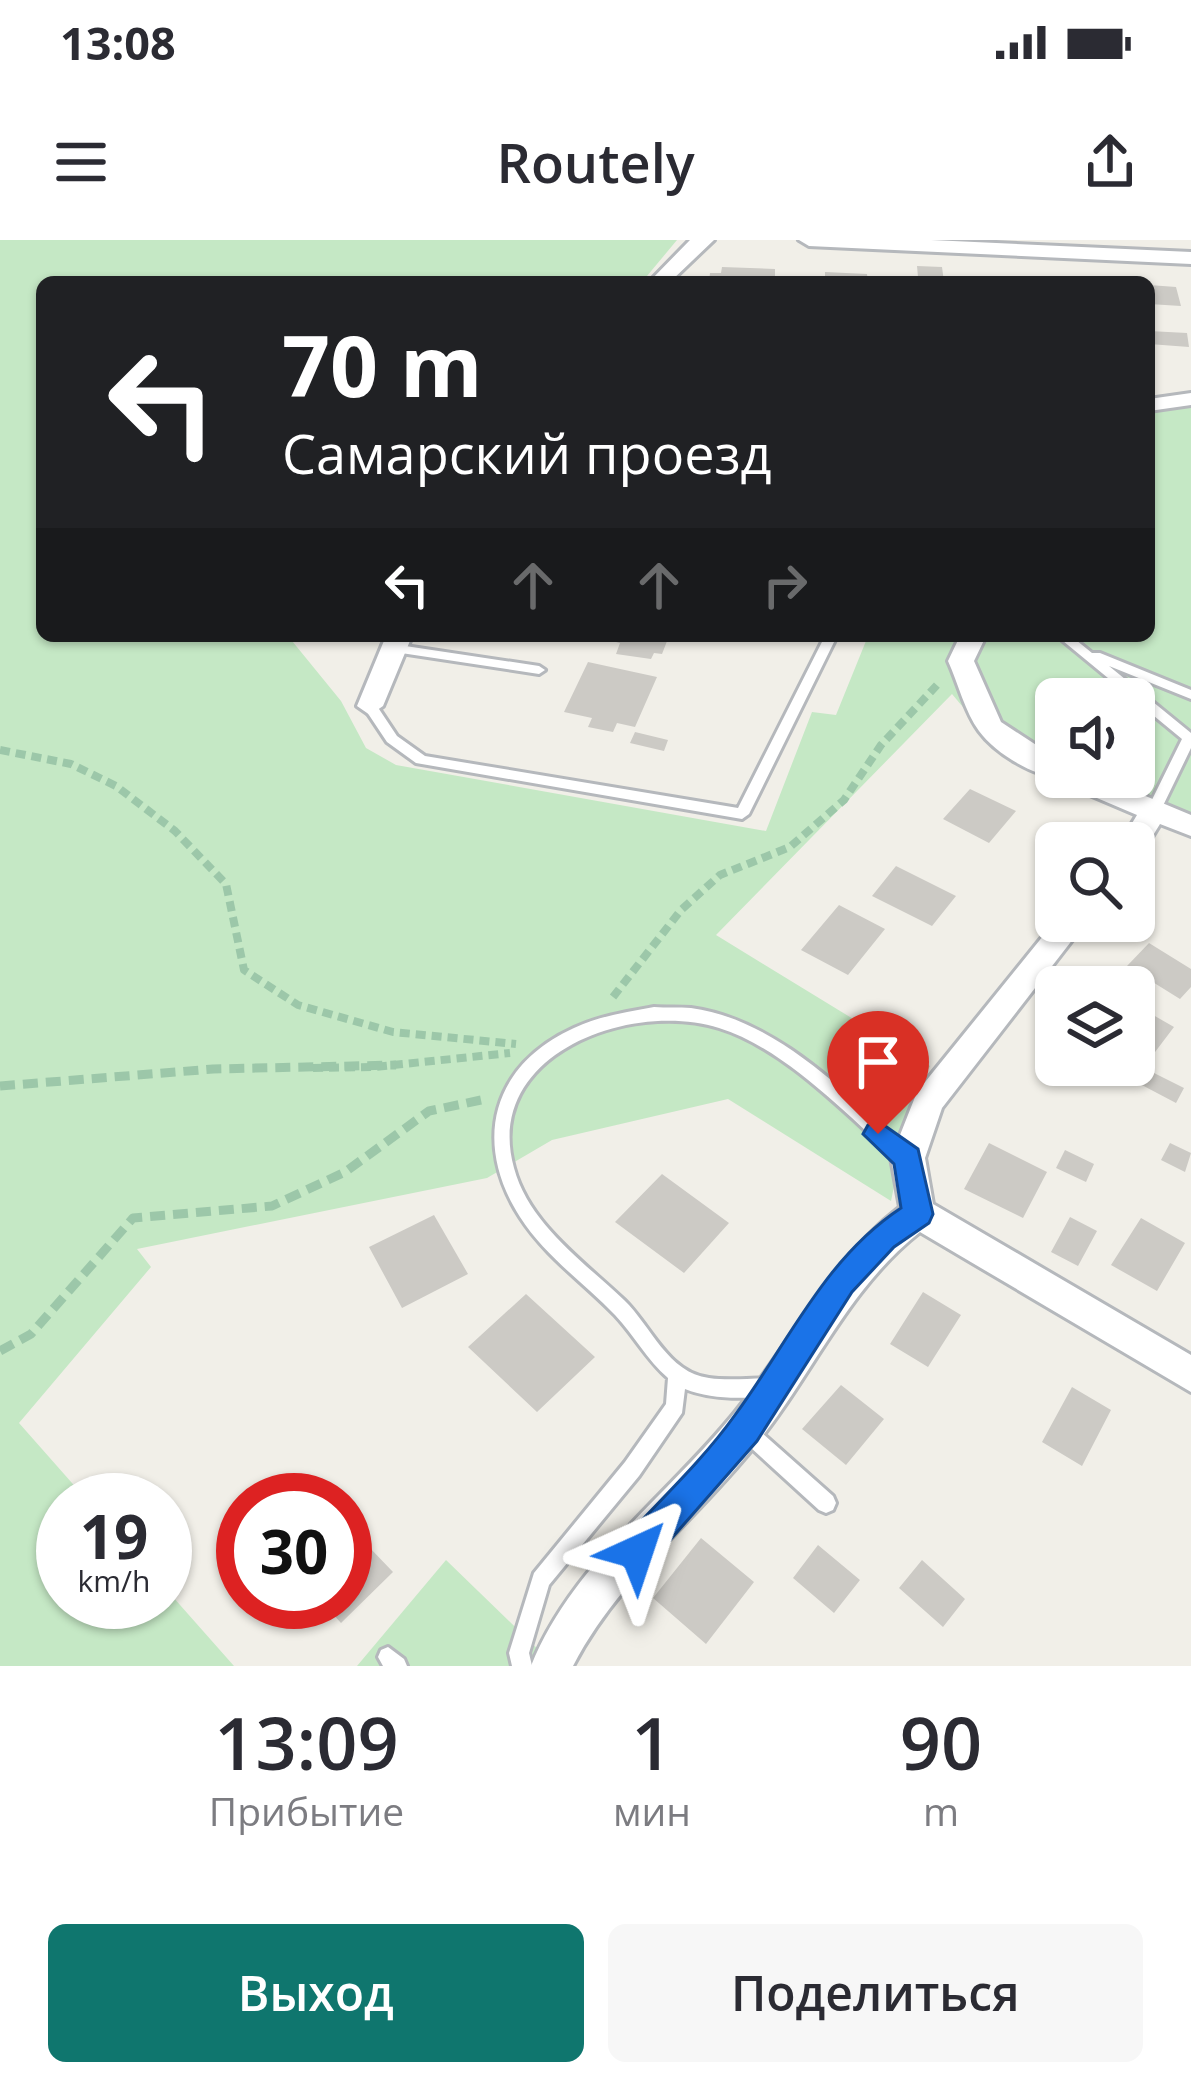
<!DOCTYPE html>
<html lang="ru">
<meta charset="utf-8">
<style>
:root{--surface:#fff;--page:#f7f7f7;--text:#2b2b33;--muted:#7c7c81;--accent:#0f766e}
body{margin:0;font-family:"Open Sans",sans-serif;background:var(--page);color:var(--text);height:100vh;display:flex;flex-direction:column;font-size:45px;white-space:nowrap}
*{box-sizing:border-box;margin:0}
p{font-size:39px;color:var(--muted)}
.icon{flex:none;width:66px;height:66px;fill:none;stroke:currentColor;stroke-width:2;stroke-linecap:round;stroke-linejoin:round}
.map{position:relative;height:1426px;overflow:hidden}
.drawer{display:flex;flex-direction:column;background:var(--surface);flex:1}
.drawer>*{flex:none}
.hud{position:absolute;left:36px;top:36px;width:1119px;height:366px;border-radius:18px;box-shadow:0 3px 9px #0004;background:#202124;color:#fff;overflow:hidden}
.tools{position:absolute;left:1035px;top:438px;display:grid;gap:24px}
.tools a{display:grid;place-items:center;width:120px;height:120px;border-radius:18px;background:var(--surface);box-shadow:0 3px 9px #0004;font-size:60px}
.speed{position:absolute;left:36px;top:1233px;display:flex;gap:24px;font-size:60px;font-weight:700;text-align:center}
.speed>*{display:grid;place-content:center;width:156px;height:156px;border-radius:50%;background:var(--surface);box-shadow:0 3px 9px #0004;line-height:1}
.speed small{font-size:30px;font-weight:400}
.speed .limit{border:18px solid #d22;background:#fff;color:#111}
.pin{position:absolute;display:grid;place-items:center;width:102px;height:102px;color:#fff;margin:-123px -51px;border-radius:50% 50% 50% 0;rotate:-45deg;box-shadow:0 0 12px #0007}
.pin .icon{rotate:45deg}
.me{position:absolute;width:132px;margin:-66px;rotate:42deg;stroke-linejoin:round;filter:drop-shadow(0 0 9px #0008)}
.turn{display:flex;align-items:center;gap:42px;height:252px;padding:0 48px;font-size:54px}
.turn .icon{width:156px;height:156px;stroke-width:2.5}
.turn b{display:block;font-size:84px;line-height:102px}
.lanes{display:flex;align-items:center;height:114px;padding:0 48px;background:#0003;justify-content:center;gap:60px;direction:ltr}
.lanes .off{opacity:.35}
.eta{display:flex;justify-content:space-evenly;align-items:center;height:204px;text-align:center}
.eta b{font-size:72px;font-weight:600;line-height:84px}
.action{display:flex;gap:24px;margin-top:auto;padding:24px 48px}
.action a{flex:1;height:138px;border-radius:18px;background:var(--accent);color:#fff;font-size:48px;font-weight:600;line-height:138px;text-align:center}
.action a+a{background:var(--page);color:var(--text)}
.status{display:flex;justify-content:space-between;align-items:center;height:84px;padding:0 60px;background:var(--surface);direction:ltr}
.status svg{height:33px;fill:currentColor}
header{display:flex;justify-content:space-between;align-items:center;height:156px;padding:0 48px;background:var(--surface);font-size:54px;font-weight:600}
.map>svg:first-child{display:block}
</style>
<div class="status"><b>13:08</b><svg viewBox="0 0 49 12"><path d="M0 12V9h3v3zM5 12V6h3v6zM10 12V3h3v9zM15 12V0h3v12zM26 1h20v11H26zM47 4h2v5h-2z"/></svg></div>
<header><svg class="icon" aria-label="menu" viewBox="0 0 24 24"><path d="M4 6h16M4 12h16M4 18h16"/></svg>Routely<svg class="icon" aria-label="share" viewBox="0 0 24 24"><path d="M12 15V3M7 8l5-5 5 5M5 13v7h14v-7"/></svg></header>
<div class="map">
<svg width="1191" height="1426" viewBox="0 0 1191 1426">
<rect width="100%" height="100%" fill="#f1efe8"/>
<!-- green -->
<path fill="#c5e8c5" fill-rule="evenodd" d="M0 0H677L642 42H42V396H288L341 461 366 508 396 525 766 591 812 472 836 475 868 396H1149V172L1191 164V575L1125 554 1105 564C1042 532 998 511 952 454L716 695 930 826 911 863 891 961 728 859 552 900 487 938 137 1009 151 1027 19 1183 87 1260H63V1362H165V1348L234 1426H0ZM1056 459H1134V537H1056Z
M446 1320 545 1416 542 1426H357Z"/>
<!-- building -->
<path fill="#cccac5" d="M917 26 942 27 944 42H891V36L918 37Z
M722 27 775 29V42H709L710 33H721Z
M825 32 867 34 868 42H825Z
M1149 45 1176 47 1181 66 1149 64Z
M1149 91 1187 93 1189 107 1149 104Z
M592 396H669L662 414 654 413 651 419 616 414 620 403Z
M588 422 657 437 635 487 617 483 613 492 588 487 592 478 564 472Z
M635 492 668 500 664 511 630 503Z
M970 549 1016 571 989 603 943 579Z
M896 626 956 656 932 686 872 656Z
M839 665 885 689 848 735 801 710Z
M1149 703 1191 729V747L1180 759 1127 726Z
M1134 764 1174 787 1149 820 1134 811Z
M1146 829 1184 848 1176 863 1138 843Z
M989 903 1047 932 1023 978 964 949Z
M1170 903 1191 913 1185 932 1161 920Z
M1065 910 1094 924 1086 942 1056 928Z
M662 934 729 983 684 1033 615 982Z
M434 975 468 1034 402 1068 369 1007Z
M1070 977 1097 991 1078 1026 1051 1012Z
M1141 978 1185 1003 1157 1051 1111 1025Z
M923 1052 961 1075 928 1127 890 1104Z
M526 1054 595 1117 537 1172 468 1107Z
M841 1145 884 1179 846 1225 802 1189Z
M1072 1147 1111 1170 1082 1226 1042 1202Z
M345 1282 393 1332 341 1383 322 1362H345Z
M701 1298 754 1342 706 1404 653 1358Z
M818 1305 860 1340 834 1373 793 1338Z
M922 1320 965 1359 943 1387 899 1348Z"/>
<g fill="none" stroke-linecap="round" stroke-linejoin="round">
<!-- lane casing -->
<g stroke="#b5b8bc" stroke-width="6">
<path id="lane" d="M825 396H837L749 574 742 579 416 523 387 502 363 466 365 463H375L397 496 425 516 738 568Z
M1057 396H1071L1092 413H1100L1191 450V459L1109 426 1191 493V508L1158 576H1148L1146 572 1182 499Z
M392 404 539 426 545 430 539 434 388 411V405Z
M654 767C666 768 679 767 691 768 780 780 849 858 914 913L916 918 914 923 908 925 902 923C849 878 787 809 719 788 631 760 482 814 514 928 529 984 584 1022 624 1060 651 1086 668 1133 709 1138 730 1141 752 1138 773 1138L779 1141 782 1147 779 1153C751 1160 713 1160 685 1149L682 1173 639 1236 549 1345 529 1413 532 1426H512L509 1413 534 1333 625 1222 666 1164 668 1138C647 1120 634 1095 615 1075 583 1042 545 1016 520 977 472 902 492 825 574 788 600 776 626 772 654 767Z
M745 1181 752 1184 833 1256 836 1263 833 1270 826 1273 819 1270 738 1196 736 1190 738 1184Z
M388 1407 404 1419 407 1426H383L378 1417 381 1410Z"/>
</g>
<!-- street casing -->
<g stroke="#b5b8bc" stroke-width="6">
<path id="street" d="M690 0H714L670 42H649Z
M799 0H931L1191 12V24L809 6Z
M1191 153V165L1149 171V159Z
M386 396H412L383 466 370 475 357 466Z
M960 396H986L974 421 1001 482 1056 518V537H1100L1191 575V596L1160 584 1144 610 1134 613V603H1120L1137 575 1064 544 1060 537C1034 537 995 513 979 491 965 472 958 443 948 421Z
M1056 680 1087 681 942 868 925 918 933 964 1191 1115V1152L920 992C846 1050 812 1137 753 1208 694 1281 617 1341 573 1426H531C571 1327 660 1262 727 1182 788 1111 824 1026 900 967L891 918 917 852Z"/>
</g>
<!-- path-far1 -->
<path stroke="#9cc7a9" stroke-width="8" stroke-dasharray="10 6" stroke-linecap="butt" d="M0 510 71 524 116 546 175 591 226 644 244 730 298 765 393 792 516 804
M613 757 681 670 720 635 790 607 844 560 881 505 937 445
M313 828 374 827 510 813"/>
<!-- path -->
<path stroke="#9cc7a9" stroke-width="9" stroke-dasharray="15 8" stroke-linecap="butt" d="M0 846 213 829 396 825
M0 1111 31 1094 133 978 272 966 345 932 429 871 481 860"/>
<!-- lane -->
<use href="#lane" fill="#fff" fill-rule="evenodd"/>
<!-- street -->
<use href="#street" fill="#fff" fill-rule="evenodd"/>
</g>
<!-- route -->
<path fill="#1a73e8" stroke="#114b97" stroke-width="3" d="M878 881 918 909 933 974 929 983 894 1007 852 1052 757 1201 649 1324 637 1330 624 1324 619 1312 624 1299C661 1259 703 1220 735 1175 789 1102 824 1019 901 968L894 924 863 894 868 885Z"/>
</svg>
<div class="tools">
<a><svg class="icon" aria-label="sound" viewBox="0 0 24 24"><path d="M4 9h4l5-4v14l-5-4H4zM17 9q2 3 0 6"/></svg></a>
<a><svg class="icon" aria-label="search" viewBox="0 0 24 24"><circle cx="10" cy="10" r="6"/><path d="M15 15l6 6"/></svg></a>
<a><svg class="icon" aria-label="layers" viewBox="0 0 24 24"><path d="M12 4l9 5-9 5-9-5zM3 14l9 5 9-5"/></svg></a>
</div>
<div class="speed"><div>19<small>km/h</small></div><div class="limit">30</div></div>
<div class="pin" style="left:878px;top:894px;background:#d93025"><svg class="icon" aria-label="arrive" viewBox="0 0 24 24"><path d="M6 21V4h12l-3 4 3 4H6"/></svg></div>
<svg class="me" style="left:637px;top:1312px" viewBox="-20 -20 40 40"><path d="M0-17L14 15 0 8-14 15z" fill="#1a73e8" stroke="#fff" stroke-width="4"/></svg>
<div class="hud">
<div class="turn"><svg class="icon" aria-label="left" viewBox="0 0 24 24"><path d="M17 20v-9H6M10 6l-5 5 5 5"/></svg><div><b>70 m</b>Самарский проезд</div></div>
<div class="lanes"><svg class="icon" aria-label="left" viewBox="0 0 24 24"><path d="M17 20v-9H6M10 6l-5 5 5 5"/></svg><svg class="icon off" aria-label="ahead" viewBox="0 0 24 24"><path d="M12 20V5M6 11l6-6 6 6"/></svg><svg class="icon off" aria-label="ahead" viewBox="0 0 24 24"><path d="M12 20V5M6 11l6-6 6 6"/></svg><svg class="icon off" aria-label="right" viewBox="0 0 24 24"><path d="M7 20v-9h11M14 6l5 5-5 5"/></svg></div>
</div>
</div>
<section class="drawer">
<div class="eta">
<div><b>13:09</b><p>Прибытие</p></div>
<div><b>1</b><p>мин</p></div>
<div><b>90</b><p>m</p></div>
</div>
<div class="action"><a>Выход</a><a>Поделиться</a></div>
</section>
